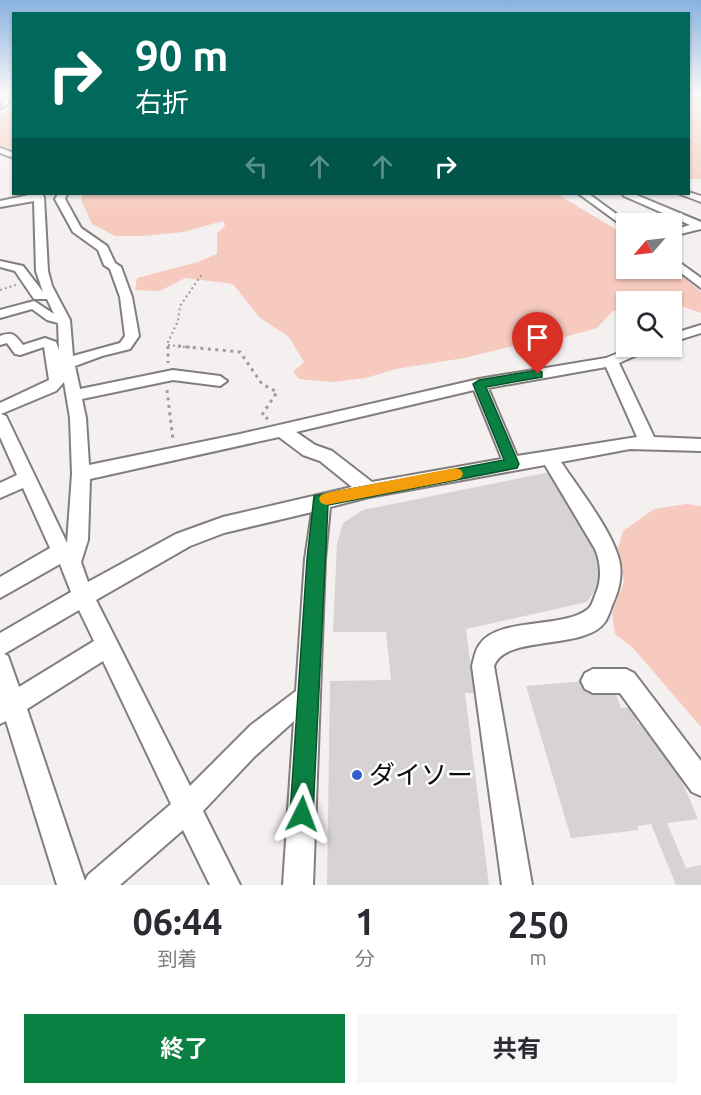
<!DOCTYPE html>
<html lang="ja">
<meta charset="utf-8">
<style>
:root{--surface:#fff;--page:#f7f7f7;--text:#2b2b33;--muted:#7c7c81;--accent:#0b8043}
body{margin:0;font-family:Ubuntu,"Noto Sans JP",sans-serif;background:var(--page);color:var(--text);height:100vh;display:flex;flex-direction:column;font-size:22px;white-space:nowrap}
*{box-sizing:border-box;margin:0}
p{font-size:20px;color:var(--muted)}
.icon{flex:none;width:33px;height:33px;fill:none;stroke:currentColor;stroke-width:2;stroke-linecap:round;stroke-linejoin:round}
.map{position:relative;height:885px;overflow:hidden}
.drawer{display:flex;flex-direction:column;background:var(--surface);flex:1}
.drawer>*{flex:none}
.hud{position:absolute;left:12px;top:12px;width:678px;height:183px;border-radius:0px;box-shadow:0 2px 4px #0004;background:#00695c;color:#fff;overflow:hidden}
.needle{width:39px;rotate:242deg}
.controls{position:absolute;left:616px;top:213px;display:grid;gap:12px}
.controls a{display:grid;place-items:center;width:66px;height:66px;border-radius:0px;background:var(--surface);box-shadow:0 2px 4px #0004;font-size:30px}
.pin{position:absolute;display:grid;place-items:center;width:51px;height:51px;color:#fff;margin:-62px -26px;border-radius:50% 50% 50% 0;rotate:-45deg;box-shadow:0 0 6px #0007}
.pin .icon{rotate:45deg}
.me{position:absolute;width:66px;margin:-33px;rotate:3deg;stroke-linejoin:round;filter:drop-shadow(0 0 4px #0008)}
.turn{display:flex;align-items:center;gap:21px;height:126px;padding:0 24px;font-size:27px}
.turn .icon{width:78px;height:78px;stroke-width:2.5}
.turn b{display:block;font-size:42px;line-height:51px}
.lanes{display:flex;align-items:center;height:57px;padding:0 24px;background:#0003;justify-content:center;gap:30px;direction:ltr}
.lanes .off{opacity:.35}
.eta{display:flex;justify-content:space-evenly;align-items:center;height:102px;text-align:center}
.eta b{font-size:36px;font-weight:700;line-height:42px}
.primary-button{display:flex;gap:12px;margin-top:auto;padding:12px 24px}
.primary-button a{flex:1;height:69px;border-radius:0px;background:var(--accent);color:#fff;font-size:24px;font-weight:700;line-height:69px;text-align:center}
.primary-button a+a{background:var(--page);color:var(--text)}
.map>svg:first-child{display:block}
</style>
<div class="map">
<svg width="701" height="885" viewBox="0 0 701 885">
<rect width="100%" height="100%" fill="#f4f0ef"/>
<!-- green -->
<path fill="#f7cabf" d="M689 93H701V179H689Z
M13 111V148L0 146V115Z
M83 194H557L627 236V268L673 267 701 292V313L672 303V302H627V308L613 311 597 328 565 337 541 339 464 358 396 369 366 378 333 382 299 379 293 372 304 362 289 337 259 317 233 284 185 278 160 291 135 290 137 278 198 262 217 254V233L225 226 223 221 183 232 144 236H115L92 224 81 200Z
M686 504 701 506V727L633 648 615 634 612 613 624 582 618 549 623 531 654 509Z"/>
<!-- building -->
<path fill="#d7d3d2" d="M550 472 588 533 599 556 600 583 587 602 466 629 474 693H465L489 885H327L330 681 391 680 386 632H333L337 544 343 523 363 510Z
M586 681 614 689 621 708 631 707 638 724 645 723 652 741 664 739 698 819 667 823 686 868 701 865V885H676L651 824 637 826 639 830 571 838 526 686Z"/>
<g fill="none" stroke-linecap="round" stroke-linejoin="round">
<!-- minor casing -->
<g stroke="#827e7d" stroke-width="4">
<path id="minor" d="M4 99H8V104L0 108Z
M0 148 14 153V158L0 153Z
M688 192 701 196V202L680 194Z
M34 194H42L44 197 48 271 52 286 70 320 73 356 120 343 125 336 120 297 110 269 104 265 98 250 73 232 55 199 58 194H67L65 199 81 228 107 246 115 263 121 267 132 297 139 336 130 349 102 356 75 366 80 389 173 370 220 376 227 381 220 386 173 380 82 399 86 418 89 465 240 434 479 379 606 358 636 346H657L619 363 654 437 701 439V451L630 449 561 462C579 489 609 527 618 556 623 571 620 587 614 601 611 607 609 616 605 622 585 651 505 634 494 666L532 885H502L472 666C474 659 475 650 480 644 498 617 564 629 588 609 592 606 594 598 596 593 602 580 601 562 595 549L545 465 369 497 330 507 325 559 313 885H283L294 721 254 757 203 811 240 885H210L183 830 120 885H57L6 721 0 724V633L71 592 60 564 0 598V577L50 548 23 488 0 498V483L17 475 0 437V403L49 380 44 347 20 355 15 354 7 343 0 345V336C13 331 15 335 23 345L45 338 56 342 59 350 58 323 47 320 32 309 0 318V310L34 301 54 314 47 299H34L15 271 0 267V261L23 266 43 292 36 271 34 201 0 207V201ZM606 367 637 437 517 456 488 388ZM64 382 70 418 72 474 67 543 8 420 6 416 1 414 56 391ZM474 390 502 459 372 482 332 451 315 445 296 432ZM279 437 303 455 320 461 352 487 223 517 176 534 88 582 81 562 88 540 90 479ZM312 512 305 559 296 691 251 725 190 786 96 600 190 546 224 533ZM79 610 94 641 19 687 8 656 4 654ZM103 661 171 804 88 875 85 881 27 709Z
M579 194H589L630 224H627V229Z
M623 194H634L701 222V229L672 236V230L690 225 624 196Z
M672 257 701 278V288L672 266Z
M701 325V333L672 342V334Z
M593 669H626L634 673 701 761V796L692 792 620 693H593L585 689 581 681 585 673Z"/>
</g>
<!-- path-far1 -->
<path stroke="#9f9c9c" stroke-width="2" stroke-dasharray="2 3" stroke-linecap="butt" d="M0 290 16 285
M168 345 194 348
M168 348V342L178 321 180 306 202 274"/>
<!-- path -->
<path stroke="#9f9c9c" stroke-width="3" stroke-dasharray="3 4.5" stroke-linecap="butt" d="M168 346V363
M178 346 240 352 262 384 277 392 262 415 268 419
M167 390 173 440"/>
<!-- minor -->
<use href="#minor" fill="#fff" fill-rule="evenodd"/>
</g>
<!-- sky -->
<linearGradient id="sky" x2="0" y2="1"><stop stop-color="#89b2e0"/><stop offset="0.43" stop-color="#faf8f8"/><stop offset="1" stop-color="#faf8f8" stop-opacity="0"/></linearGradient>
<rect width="701" height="217" fill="url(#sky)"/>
<!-- route -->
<path fill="#0b8043" stroke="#07532c" stroke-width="1.5" d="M538 370 542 372V377L486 387 519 464 517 468 328 505 313 814 309 822 302 826 294 822 290 814 307 559 314 496 504 460 473 384 479 380Z"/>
<!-- slow -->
<path fill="#f59e0b" d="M455 468 461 470 463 474 461 478 455 480 326 505 321 503 319 499 321 495 326 493Z"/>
<!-- markers -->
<circle fill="#335dcd" stroke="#fff" stroke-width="2" cx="357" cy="775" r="6"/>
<g text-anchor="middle" stroke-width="5" stroke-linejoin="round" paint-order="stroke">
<!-- near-poi labels -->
<g font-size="26" fill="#0f0e0e" stroke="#fff" text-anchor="start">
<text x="369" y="784">ダイソー</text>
</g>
</g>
</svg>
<div class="controls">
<a><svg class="needle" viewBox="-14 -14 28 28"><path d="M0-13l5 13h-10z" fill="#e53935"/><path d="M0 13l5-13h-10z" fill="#7c7c81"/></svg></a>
<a><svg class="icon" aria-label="search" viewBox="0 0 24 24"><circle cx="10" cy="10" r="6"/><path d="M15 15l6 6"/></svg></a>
</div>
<div class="pin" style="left:538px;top:374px;background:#d93025"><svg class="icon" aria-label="arrive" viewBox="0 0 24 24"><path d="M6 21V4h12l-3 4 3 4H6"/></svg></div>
<svg class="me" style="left:302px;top:814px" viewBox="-20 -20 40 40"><path d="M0-17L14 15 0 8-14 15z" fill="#0b8043" stroke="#fff" stroke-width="4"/></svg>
<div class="hud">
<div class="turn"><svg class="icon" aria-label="right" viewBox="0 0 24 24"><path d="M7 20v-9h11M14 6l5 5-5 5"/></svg><div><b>90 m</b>右折</div></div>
<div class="lanes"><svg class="icon off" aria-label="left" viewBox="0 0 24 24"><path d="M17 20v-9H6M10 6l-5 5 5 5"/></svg><svg class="icon off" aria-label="ahead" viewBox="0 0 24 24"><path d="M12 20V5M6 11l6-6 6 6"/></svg><svg class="icon off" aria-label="ahead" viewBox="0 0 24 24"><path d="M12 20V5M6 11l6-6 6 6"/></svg><svg class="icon" aria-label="right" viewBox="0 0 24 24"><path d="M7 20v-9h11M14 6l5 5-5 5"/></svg></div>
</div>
</div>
<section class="drawer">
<div class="eta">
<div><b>06:44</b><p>到着</p></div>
<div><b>1</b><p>分</p></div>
<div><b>250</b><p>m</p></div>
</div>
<div class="primary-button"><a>終了</a><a>共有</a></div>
</section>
